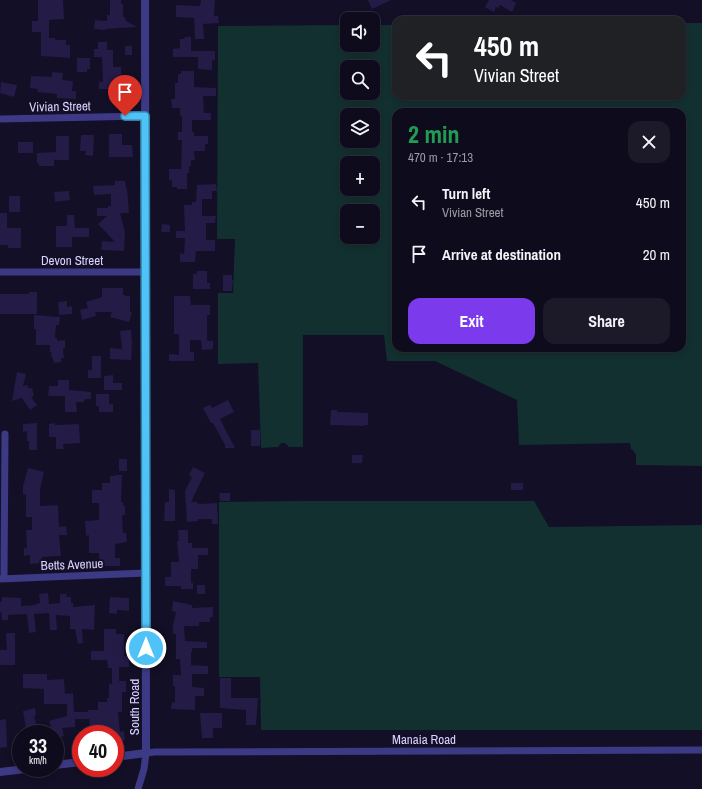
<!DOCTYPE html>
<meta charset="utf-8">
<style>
:root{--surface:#0e0b1c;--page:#1c1929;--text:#f1f3f6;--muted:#9b9ba3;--line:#2e2b3b;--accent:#7c3aed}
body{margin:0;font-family:"Archivo Narrow",sans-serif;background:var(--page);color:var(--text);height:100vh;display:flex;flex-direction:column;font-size:15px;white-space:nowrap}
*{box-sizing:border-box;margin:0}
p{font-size:13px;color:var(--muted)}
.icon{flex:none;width:22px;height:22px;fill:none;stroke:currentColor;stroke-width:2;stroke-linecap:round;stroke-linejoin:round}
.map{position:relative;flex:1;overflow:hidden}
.side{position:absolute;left:392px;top:108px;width:294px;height:244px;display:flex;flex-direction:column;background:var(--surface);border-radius:12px;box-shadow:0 2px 6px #0003,0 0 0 1px var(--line)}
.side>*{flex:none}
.guide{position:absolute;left:392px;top:16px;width:294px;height:84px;border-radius:12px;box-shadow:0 2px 6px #0003,0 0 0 1px var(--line);background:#202124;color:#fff;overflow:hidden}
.controls{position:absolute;left:340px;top:12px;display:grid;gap:8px}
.controls a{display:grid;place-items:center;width:40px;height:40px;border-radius:8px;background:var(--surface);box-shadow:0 2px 6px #0003,0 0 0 1px var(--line);font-size:20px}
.speed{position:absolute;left:12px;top:725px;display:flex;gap:8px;font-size:20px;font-weight:700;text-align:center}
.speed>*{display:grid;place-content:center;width:52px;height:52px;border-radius:50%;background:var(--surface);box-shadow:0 2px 6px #0003,0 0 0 1px var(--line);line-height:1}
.speed small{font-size:10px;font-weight:400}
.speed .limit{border:6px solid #d22;background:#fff;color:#111}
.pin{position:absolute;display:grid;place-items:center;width:34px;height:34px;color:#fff;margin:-41px -17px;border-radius:50% 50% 50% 0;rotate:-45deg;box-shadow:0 0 4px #0007}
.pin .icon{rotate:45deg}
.me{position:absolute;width:44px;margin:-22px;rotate:0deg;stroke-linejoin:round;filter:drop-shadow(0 0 3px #0008)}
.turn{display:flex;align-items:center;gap:14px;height:84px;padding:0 16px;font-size:18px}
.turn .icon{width:52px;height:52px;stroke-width:2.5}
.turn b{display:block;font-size:28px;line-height:34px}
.round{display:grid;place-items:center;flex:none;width:42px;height:42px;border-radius:12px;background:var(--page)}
.headline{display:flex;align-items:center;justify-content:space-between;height:68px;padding:0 16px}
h1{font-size:24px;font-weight:700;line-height:30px;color:#1e9e55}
.button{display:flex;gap:8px;margin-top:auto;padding:8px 16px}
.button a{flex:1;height:46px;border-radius:12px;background:var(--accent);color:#fff;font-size:16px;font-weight:700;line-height:46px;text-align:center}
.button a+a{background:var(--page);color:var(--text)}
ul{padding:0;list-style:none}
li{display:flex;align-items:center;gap:12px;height:52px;padding:0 16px}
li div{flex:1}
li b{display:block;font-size:15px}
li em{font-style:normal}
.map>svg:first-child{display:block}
</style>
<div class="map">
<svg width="702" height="789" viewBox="0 0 702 789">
<rect width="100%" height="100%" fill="#130f26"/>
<!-- green -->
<path fill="#12302f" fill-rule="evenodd" d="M682 23H702V466L636 465V455L633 450 631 449 630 443 519 445 517 400 435 361H387L384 335H303V447H289L285 443H281L278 447 261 448 258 363 218 364V293H233L235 239H217L218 26 347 25V45H373V25H396V96H682ZM347 67H373V93H347ZM396 112H682V348H396ZM347 115H373V141H347ZM347 163H373V189H347ZM347 211H373V237H347Z
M303 501H534L549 527 702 525V730H261L260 677H219V502Z"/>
<!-- building -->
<path fill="#241b47" d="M38 0H63L64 19 49 20V38H55V40H66V45H70V58L41 56V32H32V21H38Z
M110 0H121V4H123V17H125L126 21 137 27 105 29V30L94 29 95 20 107 21V15H110Z
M201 0H215L214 16H218L219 23 203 24 204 39H195L194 18 176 17V5L200 6Z
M368 0H391L372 9Z
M489 0H511L516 3 512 12 500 5 498 8 496 7 494 12 485 7Z
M185 37H191V51H215V60H212V70L198 69V57H173V49L180 48V39H184Z
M98 42H107V50H113V67H121L122 100H109V89H99V82H103L102 57H94V49H98Z
M125 46H132V55H125Z
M77 58H90V69H87V72H77Z
M181 71H194V87L216 88V96H203L204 113H211V120H192V132H194V136H208V144H205V151H194L195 160H191V166H189V173H187V189H177V187H172V180H169V169H181L182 140H178V132H182V116H180V108H172L171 99H175V83H178V74H181Z
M52 72 63 73 62 80 73 81 72 91H76V99L57 98V94L37 92 38 89 30 88 31 76 52 77Z
M1 82 17 85 14 97 0 93Z
M109 134H122V145H132L133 157H109Z
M81 135H94L93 156 85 155 86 151H80Z
M56 136H69V160H54V166H39V163L37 164V153L56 152Z
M18 142H33V153H18Z
M115 181H125L126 188H127L129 213H120L125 232 124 251 101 250 102 241 115 242 98 224 107 216H97V208H108V206H111V194L94 195 93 186 115 185Z
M216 184 217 191H212V199H202V216H216L215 223H206V240H215V251H196L195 262H180V253L184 254 185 238H176V231H185L184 205H192V202H196L197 185Z
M69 191 70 200 55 202 54 192Z
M9 196H20V212H9Z
M0 213H7V228H21V248H8V245H0Z
M67 215H74L75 228H89V237H72V247H56V226H67Z
M162 224 170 225V232H161Z
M197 271H207V283H210V289H193V274H197Z
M223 275H232V280H233L232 291H223Z
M102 288H123V295H125V296H130V312H132L129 322 110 317 112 312H95L96 316 82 320 80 310 88 308 86 302 102 297Z
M29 292H37V314H0V294H29Z
M174 296H190L191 305H210V315H207V341H213V349L202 350 201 340H190V352H194V361H169V354L179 355V334H174Z
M67 301V307L72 306V314L59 315 58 302Z
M34 315 60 317 59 325H56L55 338H57V341L65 340V348H63L64 358H61V362L54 363 53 358H52L51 352H50V345H36V329H34Z
M131 330 132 343 131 360 110 359V348L122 349 120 331Z
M92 356H101V378H88V370H92Z
M17 372 26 374 23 386 28 385V388H32L34 396 31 397 37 405 30 410 22 398 12 401Z
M113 375V383H122V390H104V376Z
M58 380H69V390L91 392V399H85L84 402H76L77 412H65V396H48L49 386H58Z
M96 394H109V404H113V412H99V406H96Z
M228 400 234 412 220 419 235 448H225V445L213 423H211L203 408 210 405 212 408Z
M331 410H337V412L368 413V425H364V426L330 425Z
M37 423V450H29V441H27V431L23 432V424Z
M55 423V425L79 424 80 443 63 444 64 449H56V437H49V424Z
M251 430H260V446H251Z
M352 455H363L362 463H352Z
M119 459H127V471H119Z
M193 467 205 473 191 502H197V503L200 504 217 503 218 524H212V519H198V521L187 522 185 491 192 477 189 475Z
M28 468 44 472 40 489V506L58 505 59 527 66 526 67 535H59L61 556 42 557V563L30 564V555L24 556V548H27L26 530H32V517H26V494L23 495V486Z
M115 475H122L121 502H123V506H125V515H122L123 533H126L127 542 115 544V558H120V566H99V553H89V535L86 536 85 521 99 520V503H92V490H102V483H110V476H115Z
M511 483H523V490H511Z
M169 489 175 490V521H164L165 502H169Z
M219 493H230V501H220Z
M178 530H188V543H192V548H208V555H198V569H191V583H193V589H181V586H165V577H171V562H179L177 541H179Z
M197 585H205V594H197Z
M48 593 49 604 60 603V594H67L66 597H71V603H73V607L95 605 94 630 82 629 83 643 78 644 75 629H70V616L56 615 57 630H50L49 613 34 614 36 632 29 633 27 614 8 615V620H2L1 612H0V602L2 601V597L21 598V606L36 605V604L40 603 39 594Z
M110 597 129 598V611L117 610V614L109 613Z
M173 601 192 605V608L213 607V617H210V622H199V626H184L185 641 207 642V648H192V652H191V665L208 666V674H192V687L204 688V696H195V710L171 709 172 702 175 703V686H173V675H181L180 659H176V634H173V626L176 612 172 611Z
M104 629H116V634H124V656H129V667H119V681H126V692H122V712H118L120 732 124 731 125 740 115 742V734H91L89 719H75V727L62 728 64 736 55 738V734H53L49 721 67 716V705L66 704H44V689L23 688V674H47V680L64 679 65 694 73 693 74 712H88V710H98V702H107V698H109V684H112V668H108L107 660H91V651H104Z
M6 633H15V665H0V650H7Z
M220 678H231V698H258L256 725H246V710L220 708Z
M35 708 36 715 34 716 39 734H27L23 711Z
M200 713H222V728H213V738H202Z
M6 719 7 747 0 748V720Z"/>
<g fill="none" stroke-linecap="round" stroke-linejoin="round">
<!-- minor -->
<path stroke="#3d3a85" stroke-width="7" d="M0 119 145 116
M0 272H145
M4 578 5 434
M0 579 146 573
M138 789 144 769 146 753 155 752 702 750"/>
<!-- tertiary -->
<path stroke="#3d3a85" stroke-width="8" d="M115 757 146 753 145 0
M55 765 81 762
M0 772 34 768"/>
</g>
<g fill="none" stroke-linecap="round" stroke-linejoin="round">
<!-- route casing -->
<g stroke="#337fa1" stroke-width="10">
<path id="route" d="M125 116H145L146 648"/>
</g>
<!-- route -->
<use href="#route" stroke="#4fc3f7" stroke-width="7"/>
</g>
<g text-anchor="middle" stroke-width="4" stroke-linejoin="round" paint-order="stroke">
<!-- street labels -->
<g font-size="13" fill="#d9d4ff" stroke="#130f26">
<text transform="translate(60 106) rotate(-1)" y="5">Vivian Street</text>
<text x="72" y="265">Devon Street</text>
<text transform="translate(72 564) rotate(-2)" y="5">Betts Avenue</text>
<text transform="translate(134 707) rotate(-90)" y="5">South Road</text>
<text x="424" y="744">Manaia Road</text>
</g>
</g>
</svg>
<div class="controls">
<a><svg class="icon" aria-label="sound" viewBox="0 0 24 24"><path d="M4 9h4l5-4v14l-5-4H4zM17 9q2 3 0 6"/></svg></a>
<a><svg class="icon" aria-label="search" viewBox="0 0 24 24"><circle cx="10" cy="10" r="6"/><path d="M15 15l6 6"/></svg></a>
<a><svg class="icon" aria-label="layers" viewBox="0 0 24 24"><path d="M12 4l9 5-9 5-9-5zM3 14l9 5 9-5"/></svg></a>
<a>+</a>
<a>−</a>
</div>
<div class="speed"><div>33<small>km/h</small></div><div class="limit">40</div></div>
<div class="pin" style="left:125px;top:116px;background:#d93025"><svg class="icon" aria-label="arrive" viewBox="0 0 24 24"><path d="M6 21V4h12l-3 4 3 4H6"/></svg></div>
<svg class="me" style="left:146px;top:648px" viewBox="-20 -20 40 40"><circle r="17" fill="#4fc3f7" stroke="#fff" stroke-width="3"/><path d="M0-11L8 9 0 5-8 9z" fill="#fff"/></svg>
<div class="guide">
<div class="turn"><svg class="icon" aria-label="left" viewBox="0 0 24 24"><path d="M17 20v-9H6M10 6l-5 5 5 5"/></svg><div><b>450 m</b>Vivian Street</div></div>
</div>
<section class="side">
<div class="headline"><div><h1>2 min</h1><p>470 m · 17:13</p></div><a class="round"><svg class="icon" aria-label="close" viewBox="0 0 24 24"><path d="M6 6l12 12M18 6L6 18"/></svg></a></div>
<ul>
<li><svg class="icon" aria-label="left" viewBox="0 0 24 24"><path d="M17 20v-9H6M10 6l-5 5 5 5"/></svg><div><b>Turn left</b><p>Vivian Street</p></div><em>450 m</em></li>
<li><svg class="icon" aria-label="arrive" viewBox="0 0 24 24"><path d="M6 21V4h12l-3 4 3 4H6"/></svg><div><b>Arrive at destination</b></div><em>20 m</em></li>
</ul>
<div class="button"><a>Exit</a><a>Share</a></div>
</section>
</div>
